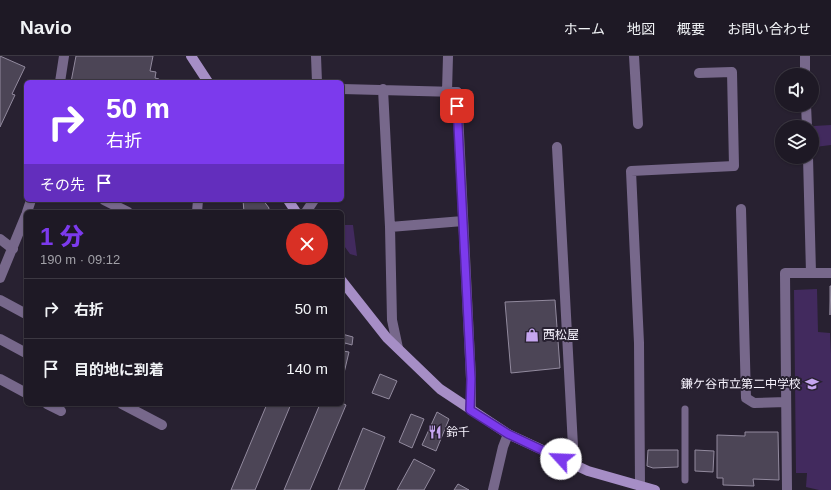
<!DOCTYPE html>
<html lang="ja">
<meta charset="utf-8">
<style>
:root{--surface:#1e1925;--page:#26222d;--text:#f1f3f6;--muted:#a1a0a7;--line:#3c3842;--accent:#7c3aed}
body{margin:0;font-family:Arial,"Noto Sans JP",sans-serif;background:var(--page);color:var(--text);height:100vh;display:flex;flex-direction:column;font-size:15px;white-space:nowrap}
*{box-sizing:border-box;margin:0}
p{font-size:13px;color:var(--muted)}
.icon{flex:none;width:22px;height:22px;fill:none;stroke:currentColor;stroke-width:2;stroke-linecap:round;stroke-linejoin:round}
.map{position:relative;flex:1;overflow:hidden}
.side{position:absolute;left:24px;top:154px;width:320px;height:196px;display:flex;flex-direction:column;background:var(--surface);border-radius:6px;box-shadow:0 1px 3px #0004,0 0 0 1px var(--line)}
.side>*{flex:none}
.top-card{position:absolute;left:24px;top:24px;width:320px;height:122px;border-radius:6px;box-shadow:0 1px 3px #0004,0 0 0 1px var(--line);background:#7c3aed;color:#fff;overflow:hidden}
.fabs{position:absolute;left:775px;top:12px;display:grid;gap:8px}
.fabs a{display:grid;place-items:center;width:44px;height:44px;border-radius:50%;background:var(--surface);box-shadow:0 1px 3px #0004,0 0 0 1px var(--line);font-size:20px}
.pin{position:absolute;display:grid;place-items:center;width:34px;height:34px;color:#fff;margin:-17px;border-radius:8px;box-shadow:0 2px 6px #0006}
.me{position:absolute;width:44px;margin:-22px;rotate:295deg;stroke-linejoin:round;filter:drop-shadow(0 0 3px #0008)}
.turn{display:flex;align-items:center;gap:14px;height:84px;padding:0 16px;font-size:18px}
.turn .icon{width:52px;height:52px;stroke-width:2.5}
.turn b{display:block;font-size:28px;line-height:34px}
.then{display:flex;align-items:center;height:38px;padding:0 16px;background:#0003;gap:8px;font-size:15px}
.round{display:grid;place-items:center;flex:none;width:42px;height:42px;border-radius:21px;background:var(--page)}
.head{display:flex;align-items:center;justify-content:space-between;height:68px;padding:0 16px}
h1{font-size:24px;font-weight:800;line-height:30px;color:var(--accent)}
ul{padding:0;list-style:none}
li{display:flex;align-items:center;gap:12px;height:60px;padding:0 16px;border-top:1px solid var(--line)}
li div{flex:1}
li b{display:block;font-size:15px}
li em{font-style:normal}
header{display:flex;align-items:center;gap:24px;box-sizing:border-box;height:56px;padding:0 20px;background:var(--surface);border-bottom:1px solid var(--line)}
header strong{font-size:19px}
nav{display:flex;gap:22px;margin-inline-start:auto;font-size:14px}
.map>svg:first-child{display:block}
</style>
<header>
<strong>Navio</strong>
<nav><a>ホーム</a><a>地図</a><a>概要</a><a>お問い合わせ</a></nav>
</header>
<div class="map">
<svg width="831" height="434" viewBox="0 0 831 434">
<rect width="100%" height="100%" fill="#282131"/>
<!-- green -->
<path fill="#422a5e" d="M831 69V89L815 91 814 70Z
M342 169H353L357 200 350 198 342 187Z
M817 233 818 276 830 277 831 298V434H819L806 431 807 417H796L794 234Z"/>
<!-- building -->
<path fill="#4c4556" stroke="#928a9e" d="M0 0 25 11 12 38 15 39 0 71Z
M76 0H153L150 15 156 16 155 22 159 23 158 26H71Z
M243 144H263L269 152 268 156H244Z
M830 230H831L830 259Z
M555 244 560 312 511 317 505 246Z
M342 278 353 281 352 289 345 287 343 295 349 296 344 317 342 316Z
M380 318 397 325 389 343 372 337Z
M342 347 346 349 310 434H284L320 348Z
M267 348H291L255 434H231Z
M437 356 449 363 436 395 422 389Z
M411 358 424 363 412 392 399 386Z
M363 372 385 381 364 434H338Z
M745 376H778L779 424 753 423 754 430 723 429V422H717V379L745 380Z
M648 394H678V411L653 412 647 410Z
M695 394 714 395 713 416 695 415Z
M414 403 435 414 424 434H397Z
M458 428 469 434H454Z"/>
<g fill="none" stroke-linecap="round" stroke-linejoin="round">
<!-- lane -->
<path stroke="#77688b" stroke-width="7" d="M685 424V353"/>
<!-- street -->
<path stroke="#77688b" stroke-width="10" d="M316 0 317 26
M634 0 638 68
M805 0V19
M60 26 64 0
M342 33 457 36 471 323V354
M383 33 390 171 392 264 398 292
M447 35 448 0
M806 49 807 71
M557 91 574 409
M808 101 811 217
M104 144 128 156
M741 153 746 342 754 347 786 346
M27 156 31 144
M197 156 198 144
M306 156 314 144
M390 171 463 165
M0 183 13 193
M0 222 26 159
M0 244 26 258
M0 283 26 297
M0 323 26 337
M47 348 61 355
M122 348 162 369
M640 430 639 287 631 115 734 110 732 16 699 17
M493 434 503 391 508 378
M787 434 785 217H831"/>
<!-- secondary -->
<path stroke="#a68ec6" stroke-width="10" d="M191 0 208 26
M288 144 296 156
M342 225 387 282 440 333 508 378 588 415 655 434"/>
</g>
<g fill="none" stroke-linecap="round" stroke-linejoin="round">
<!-- route casing -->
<g stroke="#51269a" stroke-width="10">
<path id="route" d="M457 50 471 323 470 354 508 378 561 403"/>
</g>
<!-- route -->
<use href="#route" stroke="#7c3aed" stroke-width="7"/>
</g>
<!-- icons -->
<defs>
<g id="shop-bare" transform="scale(1.08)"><path d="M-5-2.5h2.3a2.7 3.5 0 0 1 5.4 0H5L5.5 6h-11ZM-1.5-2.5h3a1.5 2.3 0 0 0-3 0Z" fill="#c6a6f0" stroke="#282131" stroke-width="2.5" paint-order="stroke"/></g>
<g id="school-bare" transform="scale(1.08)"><path d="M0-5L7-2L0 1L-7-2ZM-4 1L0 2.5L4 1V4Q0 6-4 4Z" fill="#c6a6f0" stroke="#282131" stroke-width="2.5" paint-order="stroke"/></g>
<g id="restaurant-bare" transform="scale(1.08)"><path d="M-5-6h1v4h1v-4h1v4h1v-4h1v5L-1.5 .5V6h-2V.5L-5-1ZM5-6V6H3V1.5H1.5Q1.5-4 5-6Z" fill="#c6a6f0" stroke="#282131" stroke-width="2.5" paint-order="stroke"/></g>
</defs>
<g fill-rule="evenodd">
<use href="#shop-bare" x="532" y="279"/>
<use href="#school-bare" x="812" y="328"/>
<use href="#restaurant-bare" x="435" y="376"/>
</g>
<g text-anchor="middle" stroke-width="4" stroke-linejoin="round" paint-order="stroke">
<!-- poi labels -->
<g font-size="12" fill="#f7f3fe" stroke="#282131" text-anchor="start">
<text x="543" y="283">西松屋</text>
<text x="801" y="332" text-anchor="end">鎌ケ谷市立第二中学校</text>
<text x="446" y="380">鈴千</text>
</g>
</g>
</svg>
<div class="fabs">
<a><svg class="icon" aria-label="sound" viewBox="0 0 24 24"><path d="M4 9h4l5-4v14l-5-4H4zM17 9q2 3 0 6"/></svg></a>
<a><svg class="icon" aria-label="layers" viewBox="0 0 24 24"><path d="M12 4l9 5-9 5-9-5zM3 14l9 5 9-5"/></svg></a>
</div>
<div class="pin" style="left:457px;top:50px;background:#d93025"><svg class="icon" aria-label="arrive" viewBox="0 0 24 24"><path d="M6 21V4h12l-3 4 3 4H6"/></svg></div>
<svg class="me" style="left:561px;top:403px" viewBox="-20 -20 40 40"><circle r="19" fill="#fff"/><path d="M0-13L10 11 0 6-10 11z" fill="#7c3aed"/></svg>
<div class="top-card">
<div class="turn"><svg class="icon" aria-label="right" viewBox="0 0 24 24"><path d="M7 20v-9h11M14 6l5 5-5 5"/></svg><div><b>50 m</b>右折</div></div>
<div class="then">その先<svg class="icon" aria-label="arrive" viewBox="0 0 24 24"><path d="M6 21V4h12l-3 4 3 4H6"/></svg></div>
</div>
<section class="side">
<div class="head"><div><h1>1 分</h1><p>190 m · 09:12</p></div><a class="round" style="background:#d93025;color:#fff"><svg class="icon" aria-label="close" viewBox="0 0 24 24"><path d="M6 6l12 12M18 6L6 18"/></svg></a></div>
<ul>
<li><svg class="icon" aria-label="right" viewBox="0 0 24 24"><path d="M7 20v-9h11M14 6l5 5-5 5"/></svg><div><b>右折</b></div><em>50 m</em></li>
<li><svg class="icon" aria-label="arrive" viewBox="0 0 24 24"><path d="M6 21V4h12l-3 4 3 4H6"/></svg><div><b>目的地に到着</b></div><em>140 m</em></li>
</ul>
</section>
</div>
